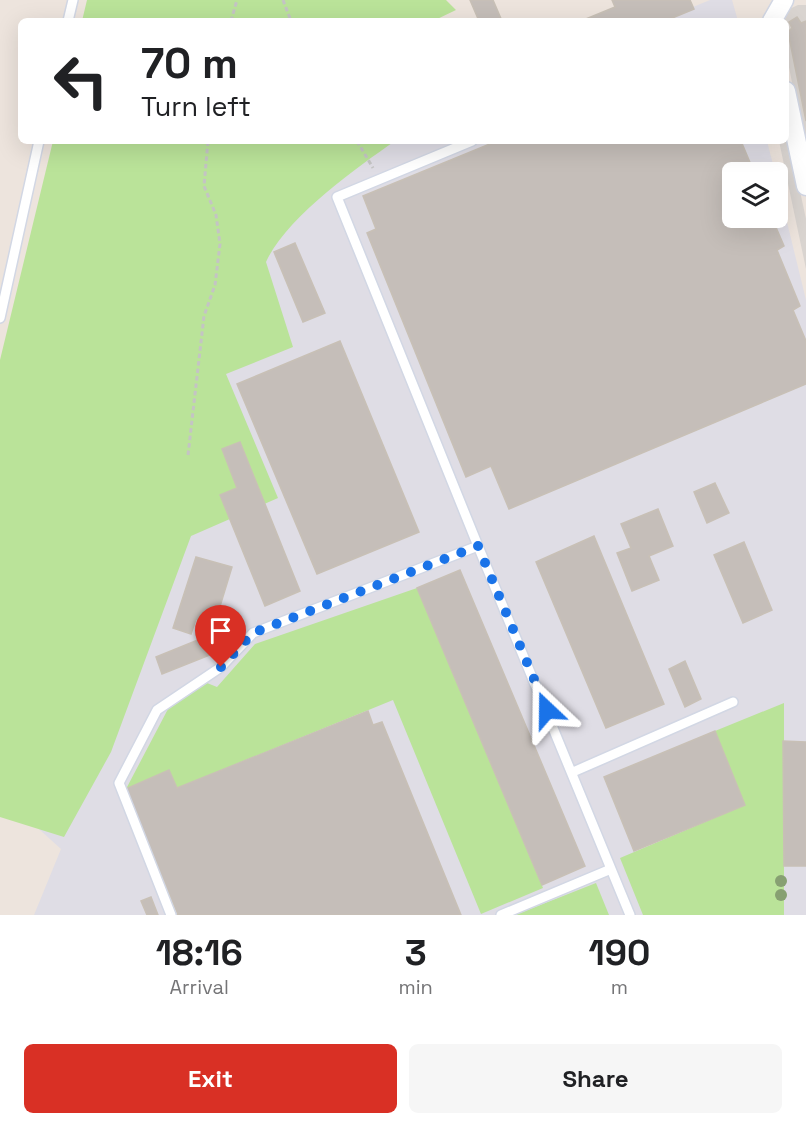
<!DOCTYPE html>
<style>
:root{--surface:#fff;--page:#f6f6f6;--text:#202124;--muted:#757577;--accent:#d93025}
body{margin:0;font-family:"Space Grotesk",sans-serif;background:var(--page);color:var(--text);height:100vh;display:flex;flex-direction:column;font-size:22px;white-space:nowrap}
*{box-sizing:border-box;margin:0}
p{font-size:20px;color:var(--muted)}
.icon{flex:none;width:33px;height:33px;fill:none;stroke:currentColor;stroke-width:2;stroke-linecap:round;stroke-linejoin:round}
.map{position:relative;height:915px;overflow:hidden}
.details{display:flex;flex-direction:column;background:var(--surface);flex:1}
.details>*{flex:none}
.top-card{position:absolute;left:18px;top:18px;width:771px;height:126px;border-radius:9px;box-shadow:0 6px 24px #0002;background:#fff;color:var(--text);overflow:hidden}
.buttons{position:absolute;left:722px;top:162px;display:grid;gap:12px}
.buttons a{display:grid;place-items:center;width:66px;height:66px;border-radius:9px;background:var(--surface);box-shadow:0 6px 24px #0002;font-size:30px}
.pin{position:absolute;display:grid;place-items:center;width:51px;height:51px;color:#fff;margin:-62px -26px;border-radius:50% 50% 50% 0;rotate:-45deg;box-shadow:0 0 6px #0007}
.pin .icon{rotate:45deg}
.me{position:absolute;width:66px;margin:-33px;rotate:337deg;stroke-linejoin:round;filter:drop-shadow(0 0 4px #0008)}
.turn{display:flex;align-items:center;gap:21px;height:126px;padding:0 24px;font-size:27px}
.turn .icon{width:78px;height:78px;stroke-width:2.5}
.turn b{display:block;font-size:42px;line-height:51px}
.eta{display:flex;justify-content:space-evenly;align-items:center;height:102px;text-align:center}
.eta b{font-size:36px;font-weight:600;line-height:42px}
.cta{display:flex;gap:12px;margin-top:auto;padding:12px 24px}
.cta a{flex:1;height:69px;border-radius:9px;background:var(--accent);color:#fff;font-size:24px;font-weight:600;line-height:69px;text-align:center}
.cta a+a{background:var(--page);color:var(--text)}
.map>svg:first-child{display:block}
</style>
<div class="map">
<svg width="806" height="915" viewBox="0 0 806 915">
<rect width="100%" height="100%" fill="#ede4dd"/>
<!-- industrial -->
<path fill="#dfdde5" d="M710 0H732L738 21H659Z
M71 141H767L775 172H732V218H777V181L806 300V915H34L61 849 0 794Z"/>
<!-- green -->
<path fill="#bae399" d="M87 0H446L456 10 433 21H82Z
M53 141H395C356 168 285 219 266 262L293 347 226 374 278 498 191 536 111 752 64 837 0 817V360Z
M417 588 543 888 481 914 393 700 177 788 169 770 126 789 168 709 207 683 217 687 255 644Z
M784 703V915H643L620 858 745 805 715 731Z
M596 883 609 915H515Z"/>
<!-- plaza -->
<path fill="#d9d4d0" d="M798 5H806V21L801 23 789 22 792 28 788 32 806 121V153L786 52V21H780L785 11Z
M786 126 806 219V269L779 141H786Z"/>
<!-- building -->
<path fill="#c5beb9" stroke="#c8c0b6" stroke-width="1.5" d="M470 0H493L502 21H479Z
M612 0H690L694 9 665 21H581L615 7Z
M797 17 801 23 806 21V121L788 32 792 28 789 22Z
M497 141H741L754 172H732V218H772L784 246 777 250 800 306 793 310 806 341V384L509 509 491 466 466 477 367 233 376 229 363 196Z
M295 243 325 313 303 322 274 252Z
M340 341 419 532 317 574 237 384Z
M240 442 300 591 265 606 220 495 237 488 222 449Z
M715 483 729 513 707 523 694 492Z
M658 509 673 546 649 556 659 580 632 591 617 553 631 548 621 524Z
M594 536 664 704 606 728 536 562Z
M744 542 772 610 743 623 714 555Z
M196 557 232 567 214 626 196 619 191 634 173 628Z
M460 570 585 866 542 885 417 588Z
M220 631 227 648 162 674 156 657Z
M685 661 701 699 685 707 669 669Z
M368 711 373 725 382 722 461 915H178L126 789 169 770 177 788Z
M715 731 745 805 634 851 604 777Z
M783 741 806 742V866H784Z
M151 897 158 915H147L141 901Z"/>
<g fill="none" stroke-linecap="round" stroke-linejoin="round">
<!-- lane casing -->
<g stroke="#d2d7e4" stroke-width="12">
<path id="lane" d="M68 21 73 0
M472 141 337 197 478 546
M0 318 39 141
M573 772 733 702
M171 915 119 783 157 710 221 667 253 633 478 546 630 915
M501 915 611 869"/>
</g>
<!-- street casing -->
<g stroke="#d2d7e4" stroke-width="21">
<path id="street" d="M772 21 784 0
M786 91 806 186"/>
</g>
<!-- path -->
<path stroke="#c4c4c4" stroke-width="3" stroke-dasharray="4.5 3" stroke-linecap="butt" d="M283 0 291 21
M231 21 237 0
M357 141 373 168
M188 455 204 316 215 285 220 244 216 215 204 186 208 141"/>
<!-- lane -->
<use href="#lane" stroke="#fff" stroke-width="9"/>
<!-- street -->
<use href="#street" stroke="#fff" stroke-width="18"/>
</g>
<!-- trees -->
<g fill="#87a072">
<circle cx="781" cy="881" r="6"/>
<circle cx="781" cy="895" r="6"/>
</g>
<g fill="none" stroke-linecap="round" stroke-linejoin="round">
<!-- route -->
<path stroke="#1a73e8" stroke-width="10" stroke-dasharray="0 18" d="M221 667 253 633 478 546 547 710"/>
</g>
</svg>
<div class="buttons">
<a><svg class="icon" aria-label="layers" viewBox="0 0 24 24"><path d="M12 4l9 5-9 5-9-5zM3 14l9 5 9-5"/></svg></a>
</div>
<div class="pin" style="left:221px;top:667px;background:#d93025"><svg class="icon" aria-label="arrive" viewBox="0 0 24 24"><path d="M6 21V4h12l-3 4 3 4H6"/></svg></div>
<svg class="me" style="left:547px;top:710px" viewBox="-20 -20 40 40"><path d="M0-17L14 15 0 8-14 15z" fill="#1a73e8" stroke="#fff" stroke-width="4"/></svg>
<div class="top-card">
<div class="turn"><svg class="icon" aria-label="left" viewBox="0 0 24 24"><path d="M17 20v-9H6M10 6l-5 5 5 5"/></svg><div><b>70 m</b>Turn left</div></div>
</div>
</div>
<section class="details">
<div class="eta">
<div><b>18:16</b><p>Arrival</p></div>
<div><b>3</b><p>min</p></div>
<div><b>190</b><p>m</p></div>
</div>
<div class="cta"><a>Exit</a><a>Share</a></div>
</section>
